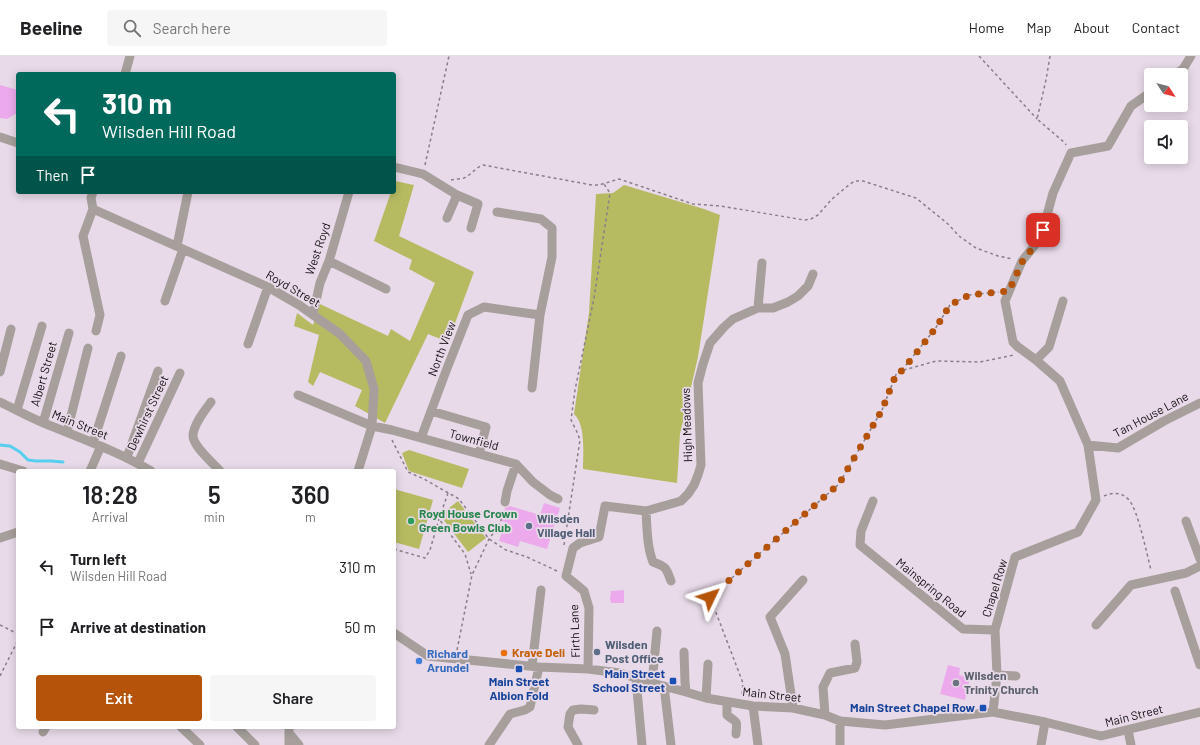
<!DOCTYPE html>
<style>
:root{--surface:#fff;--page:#f6f6f6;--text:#202124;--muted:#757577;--line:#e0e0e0;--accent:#b45309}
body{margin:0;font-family:Barlow,sans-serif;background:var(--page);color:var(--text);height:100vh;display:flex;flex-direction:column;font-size:15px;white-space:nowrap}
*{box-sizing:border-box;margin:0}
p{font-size:13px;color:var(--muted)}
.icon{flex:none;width:22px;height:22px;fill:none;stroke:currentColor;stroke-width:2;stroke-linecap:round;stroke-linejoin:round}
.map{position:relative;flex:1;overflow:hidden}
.side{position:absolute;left:16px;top:413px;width:380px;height:260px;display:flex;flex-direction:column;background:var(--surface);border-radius:4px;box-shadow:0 2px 10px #0003}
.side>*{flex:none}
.hud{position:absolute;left:16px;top:16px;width:380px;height:122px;border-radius:4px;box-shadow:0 2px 10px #0003;background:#00695c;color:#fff;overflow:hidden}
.needle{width:26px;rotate:126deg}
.fabs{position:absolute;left:1144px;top:12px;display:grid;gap:8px}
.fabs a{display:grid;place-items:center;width:44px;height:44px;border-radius:4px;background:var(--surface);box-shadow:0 2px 10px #0003;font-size:20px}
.pin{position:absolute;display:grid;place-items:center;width:34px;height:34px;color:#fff;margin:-17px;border-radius:8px;box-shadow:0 2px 6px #0006}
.me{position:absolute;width:44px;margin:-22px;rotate:49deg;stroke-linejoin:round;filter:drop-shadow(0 0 3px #0008)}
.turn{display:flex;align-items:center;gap:14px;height:84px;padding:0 20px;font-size:18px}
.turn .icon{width:52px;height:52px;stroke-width:2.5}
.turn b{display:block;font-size:28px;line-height:34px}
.then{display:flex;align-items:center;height:38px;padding:0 20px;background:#0003;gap:8px;font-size:15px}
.eta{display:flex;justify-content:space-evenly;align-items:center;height:68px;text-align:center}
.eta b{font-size:24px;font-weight:600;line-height:28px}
.primary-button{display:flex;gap:8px;margin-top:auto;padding:8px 20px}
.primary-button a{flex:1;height:46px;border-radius:4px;background:var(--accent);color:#fff;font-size:16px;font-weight:600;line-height:46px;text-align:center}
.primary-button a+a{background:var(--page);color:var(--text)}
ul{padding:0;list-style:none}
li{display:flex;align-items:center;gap:12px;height:60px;padding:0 20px}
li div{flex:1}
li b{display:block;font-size:15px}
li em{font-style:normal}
header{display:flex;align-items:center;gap:24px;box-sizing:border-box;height:56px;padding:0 20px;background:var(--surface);border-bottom:1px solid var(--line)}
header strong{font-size:19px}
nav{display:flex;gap:22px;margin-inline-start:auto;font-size:14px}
.search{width:280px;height:36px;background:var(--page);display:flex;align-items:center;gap:10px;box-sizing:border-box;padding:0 14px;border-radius:4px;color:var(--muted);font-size:15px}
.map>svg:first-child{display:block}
</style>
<header>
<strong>Beeline</strong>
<div class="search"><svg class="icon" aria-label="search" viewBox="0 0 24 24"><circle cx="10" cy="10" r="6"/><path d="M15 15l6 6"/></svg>Search here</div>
<nav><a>Home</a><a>Map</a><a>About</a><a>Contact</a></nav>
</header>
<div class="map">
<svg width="1200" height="689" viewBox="0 0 1200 689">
<rect width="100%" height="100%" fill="#e8dae8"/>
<!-- green -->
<path fill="#b6bb62" d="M395 125 414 129 399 180 474 216 448 286 428 278 385 367 355 350 362 334 320 316 313 330 308 326 319 279 294 270 297 257 313 269 320 248 388 280 391 273 410 285 435 227 409 213 412 204 374 185 391 136H394Z
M624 129 704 153 720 159 698 301 680 378 677 427 583 413C583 398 586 369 574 358L589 257 596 138 613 137Z
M409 394 469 413 462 432 409 415 402 397Z
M394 433 433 444 419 493 394 486Z
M458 445 486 482 468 496 440 459Z"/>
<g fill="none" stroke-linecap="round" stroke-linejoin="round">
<!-- stream -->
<path stroke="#56cef0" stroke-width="3" d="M0 389 10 390 20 396 28 404 36 405H51L63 406"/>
</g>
<!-- building -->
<path fill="#ecaaed" d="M0 29 18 34V59L15 58 7 63 0 62Z
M544 447 560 452 547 493 520 485 518 491 499 485 505 466 501 465 505 452 510 450 540 459Z
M624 534V547H611L610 543 611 535Z
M948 609 960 612 959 619 970 622 965 644 940 638Z"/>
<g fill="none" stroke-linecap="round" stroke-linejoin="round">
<!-- path -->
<path stroke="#887f88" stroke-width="1.5" stroke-dasharray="3 3" stroke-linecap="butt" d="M979 0 1037 63
M1050 0 1046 24 1037 63 1065 87 1066 89
M425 109 449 0
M451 124C455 123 460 123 464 122 471 119 475 112 483 109L592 129H599L619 123 693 148 721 150 804 164 811 163 818 159 832 143 850 128 855 125H863L916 142 948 168 959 180 976 192 998 200 1013 203
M902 314 935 273 950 249 969 239 999 236
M392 384 408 416 424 423 459 443 489 483 506 494 527 501 557 515
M448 437 439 463 465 498 471 518
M1104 440C1113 436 1122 436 1129 444 1138 454 1147 499 1151 514
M564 489 580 384 577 376 571 364 575 334 594 242 610 137 604 128
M394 493 425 502 430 494 439 463
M0 569 18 578
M457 594 472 519 489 483 500 468 503 455
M0 620 18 584
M742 638 743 627 710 541 839 428 882 354 897 316 936 305 980 306 1014 299"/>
<!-- minor -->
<path stroke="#a69f9b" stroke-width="9" d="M125 18 130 0
M1174 19 1183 13 1191 0
M0 81 18 87
M394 111 423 118 457 139 478 148 471 172
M93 136 91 142 93 153 83 180 100 259 96 275
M93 153 268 231 299 249 340 278 366 305 374 333 372 370 358 415
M497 156 541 163 552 172V201L540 259 532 332
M447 162 457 139
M177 190 188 136
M329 205 386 233
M165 245 183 193
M758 252 762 207
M313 258 320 227 329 205 349 136
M248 288 268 231
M1036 304 1049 291 1063 245
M0 316 11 273
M298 339 372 370 392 374 516 408 533 426 550 439 558 443
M0 346C15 353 29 361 44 367 80 382 117 395 151 415
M211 346C205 354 193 369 193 380 193 390 213 407 220 415
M17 354 42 270
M431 355 486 371 479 398
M43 367 69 277
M67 376 88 292
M421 382 446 315 468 259 484 251 540 259
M93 387 121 300
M1088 389 1118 392 1164 365 1200 347
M127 401 158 315
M138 407 180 317
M0 408 23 415
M90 415 101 390
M873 445 861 475 860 489 963 573 995 574
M505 446 507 435 516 408
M646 455C647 472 647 491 653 506 667 511 666 512 671 525
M1186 465 1200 503
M0 482 18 476
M1175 535 1200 609
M1096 569 1131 529 1186 517 1200 510
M394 577 428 600 539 611 588 613 620 617 652 627 686 636 706 642 753 650 793 652 825 659 840 665 885 669 993 656 1045 666 1101 680 1200 656
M684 596 685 626 686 636
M532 610 541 534
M588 613 589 552 584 535 566 520 573 492 580 487 599 481 605 450 646 455 681 445 688 438 694 429 698 419 701 409 698 327 703 308 710 287 724 271 733 263 758 252H773L788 246 798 240 808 230 813 218
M997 619 1016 620
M636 623 642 689
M652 627 657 575
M664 630 671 689
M706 642 708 608
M727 646V659C738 668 737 663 736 678
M753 650 758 689
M793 652 785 598 770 561 803 524
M993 656 997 619 995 574 1015 501 1078 476 1096 444 1088 389 1060 325 1036 304 1018 291 1013 286 1005 245 1022 205 1035 189 1043 174 1053 137 1071 97 1108 90 1131 50 1151 36
M825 659 823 631 830 617 855 612 857 606 855 588
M181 671 200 689
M237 671 255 689
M289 671V689
M1128 674 1131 689
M43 676 46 671
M290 678 299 689
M489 689 510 658 525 654 530 651 539 611
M578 689 568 671 570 658 573 654 581 653 594 654
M840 689V665
M1041 689 1045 666"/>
</g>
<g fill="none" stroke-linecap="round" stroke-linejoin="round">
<!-- route -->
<path stroke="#b45309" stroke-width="7" stroke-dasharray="0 12.6" d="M710 541 839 428 882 354 897 316 902 315 909 306 935 273 950 249 969 239 1009 235 1022 206 1035 189 1043 174"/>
</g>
<!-- markers -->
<circle fill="#2e9e5b" stroke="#e8dae8" stroke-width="1.5" cx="411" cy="465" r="4"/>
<g fill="#5c6f8a" stroke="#e8dae8" stroke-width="1.5">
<circle cx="529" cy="470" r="4"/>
<circle cx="597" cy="596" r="4"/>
</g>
<circle fill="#e8710a" stroke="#e8dae8" stroke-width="1.5" cx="504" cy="597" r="4"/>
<circle fill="#3f7fe0" stroke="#e8dae8" stroke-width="1.5" cx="419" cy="605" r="4"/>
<g fill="#1a4fb4" stroke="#e8dae8" stroke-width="1.5">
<rect x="515" y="609" width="8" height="8" rx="2"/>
<rect x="669" y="621" width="8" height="8" rx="2"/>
<rect x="979" y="648" width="8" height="8" rx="2"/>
</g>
<circle fill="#6b7280" stroke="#e8dae8" stroke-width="1.5" cx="956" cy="627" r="4"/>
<g text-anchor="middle" stroke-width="3.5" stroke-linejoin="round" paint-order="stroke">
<!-- street labels -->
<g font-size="12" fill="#120e12" stroke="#e8dae8">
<text transform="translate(318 193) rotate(-71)" y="4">West Royd</text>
<text transform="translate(293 233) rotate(30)" y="4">Royd Street</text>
<text transform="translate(442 293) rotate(-69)" y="4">North View</text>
<text transform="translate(44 318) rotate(-74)" y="4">Albert Street</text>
<text transform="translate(148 357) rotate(-65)" y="4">Dewhirst Street</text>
<text transform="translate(1151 359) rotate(-28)" y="4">Tan House Lane</text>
<text transform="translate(80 369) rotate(22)" y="4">Main Street</text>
<text transform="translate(687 369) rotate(-92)" y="4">High Meadows</text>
<text transform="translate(474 384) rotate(15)" y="4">Townfield</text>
<text transform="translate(931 532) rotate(39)" y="4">Mainspring Road</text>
<text transform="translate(995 532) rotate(-73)" y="4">Chapel Row</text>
<text transform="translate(575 575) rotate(-92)" y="4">Firth Lane</text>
<text transform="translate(772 639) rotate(6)" y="4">Main Street</text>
<text transform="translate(1134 660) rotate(-14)" y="4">Main Street</text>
</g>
<!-- leisure labels -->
<g font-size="12" font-weight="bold" fill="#27864d" stroke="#e8dae8" text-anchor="start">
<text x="419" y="462">Royd House Crown<tspan x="419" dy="14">Green Bowls Club</tspan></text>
</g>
<!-- service labels -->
<g font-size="12" font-weight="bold" fill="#4e5e75" stroke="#e8dae8" text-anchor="start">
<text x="537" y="467">Wilsden<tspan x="537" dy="14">Village Hall</tspan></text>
<text x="605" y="593">Wilsden<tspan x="605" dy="14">Post Office</tspan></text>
</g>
<!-- food labels -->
<g font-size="12" font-weight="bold" fill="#c56008" stroke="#e8dae8" text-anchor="start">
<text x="512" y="601">Krave Deli</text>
</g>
<!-- shop labels -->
<g font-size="12" font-weight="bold" fill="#366cbe" stroke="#e8dae8" text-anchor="start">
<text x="427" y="602">Richard<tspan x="427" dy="14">Arundel</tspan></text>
</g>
<!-- transit labels -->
<g font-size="12" font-weight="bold" fill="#164399" stroke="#e8dae8" text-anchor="end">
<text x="665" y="622">Main Street<tspan x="665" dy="14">School Street</tspan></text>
<text x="519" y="630" text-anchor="middle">Main Street<tspan x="519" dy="14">Albion Fold</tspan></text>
<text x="975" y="656">Main Street Chapel Row</text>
</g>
<!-- worship labels -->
<g font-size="12" font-weight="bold" fill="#5b616d" stroke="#e8dae8" text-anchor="start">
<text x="964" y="624">Wilsden<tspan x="964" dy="14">Trinity Church</tspan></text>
</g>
</g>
</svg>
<div class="fabs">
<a><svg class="needle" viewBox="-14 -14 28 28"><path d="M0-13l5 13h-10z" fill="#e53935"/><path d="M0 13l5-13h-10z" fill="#757577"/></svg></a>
<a><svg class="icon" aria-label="sound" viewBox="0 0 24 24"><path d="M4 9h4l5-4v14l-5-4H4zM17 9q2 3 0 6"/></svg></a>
</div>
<div class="pin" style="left:1043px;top:174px;background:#d93025"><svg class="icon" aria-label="arrive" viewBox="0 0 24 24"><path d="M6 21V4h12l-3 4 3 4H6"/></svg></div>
<svg class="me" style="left:710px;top:541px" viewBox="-20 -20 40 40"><path d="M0-17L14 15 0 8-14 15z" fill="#b45309" stroke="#fff" stroke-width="4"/></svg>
<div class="hud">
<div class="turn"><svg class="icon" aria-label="left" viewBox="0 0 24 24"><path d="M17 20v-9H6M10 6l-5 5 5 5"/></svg><div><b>310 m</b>Wilsden Hill Road</div></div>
<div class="then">Then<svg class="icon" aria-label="arrive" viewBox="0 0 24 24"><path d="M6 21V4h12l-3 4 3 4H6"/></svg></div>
</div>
<section class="side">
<div class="eta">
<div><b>18:28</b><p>Arrival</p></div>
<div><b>5</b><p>min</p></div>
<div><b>360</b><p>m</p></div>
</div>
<ul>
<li><svg class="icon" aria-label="left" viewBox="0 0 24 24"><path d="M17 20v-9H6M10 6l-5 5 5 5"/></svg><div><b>Turn left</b><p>Wilsden Hill Road</p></div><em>310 m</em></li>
<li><svg class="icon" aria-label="arrive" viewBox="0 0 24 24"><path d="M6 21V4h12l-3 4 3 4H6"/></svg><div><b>Arrive at destination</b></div><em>50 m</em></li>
</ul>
<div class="primary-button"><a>Exit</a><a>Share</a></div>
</section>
</div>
